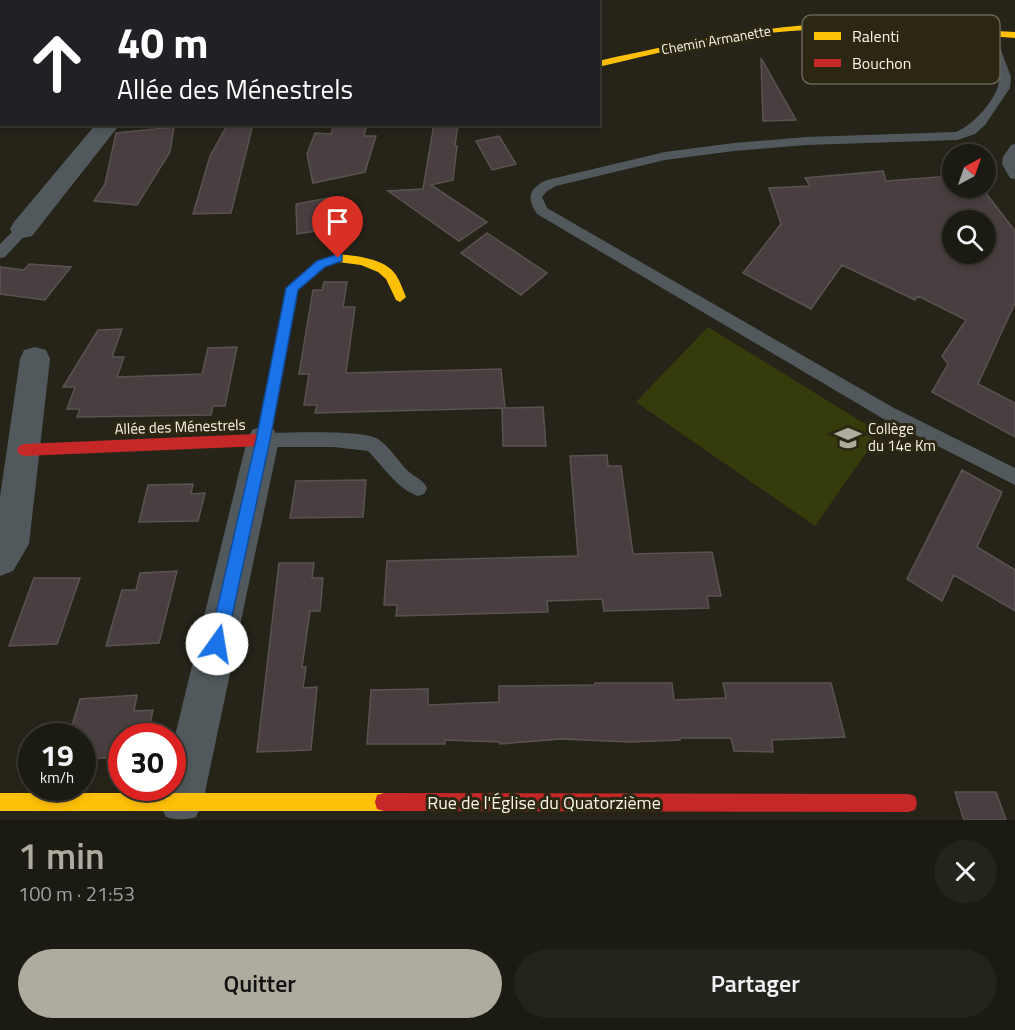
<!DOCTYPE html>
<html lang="fr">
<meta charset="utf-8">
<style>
:root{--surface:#1c1b13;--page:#25241c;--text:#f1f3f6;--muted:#a0a1a0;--line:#3a3933;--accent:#aeab9f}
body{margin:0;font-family:"Titillium Web",sans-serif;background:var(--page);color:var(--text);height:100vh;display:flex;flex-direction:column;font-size:22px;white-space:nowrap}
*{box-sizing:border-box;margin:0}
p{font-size:20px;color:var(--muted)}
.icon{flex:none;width:33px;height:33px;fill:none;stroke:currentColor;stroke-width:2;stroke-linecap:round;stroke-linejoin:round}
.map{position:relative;height:820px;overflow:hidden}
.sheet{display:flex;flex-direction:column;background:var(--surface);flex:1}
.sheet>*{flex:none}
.top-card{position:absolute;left:0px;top:0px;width:600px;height:126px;box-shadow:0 3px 9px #0003,0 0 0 2px var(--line);background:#202124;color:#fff;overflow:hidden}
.needle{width:39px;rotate:40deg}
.buttons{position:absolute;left:942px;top:144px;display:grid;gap:12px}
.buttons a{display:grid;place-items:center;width:54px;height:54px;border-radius:50%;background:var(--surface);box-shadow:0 3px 9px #0003,0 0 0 2px var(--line);font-size:30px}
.speed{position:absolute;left:18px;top:723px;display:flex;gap:12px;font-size:30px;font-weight:700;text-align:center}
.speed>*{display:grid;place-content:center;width:78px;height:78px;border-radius:50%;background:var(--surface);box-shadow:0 3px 9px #0003,0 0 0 2px var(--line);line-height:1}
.speed small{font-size:15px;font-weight:400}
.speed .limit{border:9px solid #d22;background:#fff;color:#111}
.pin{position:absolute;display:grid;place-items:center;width:51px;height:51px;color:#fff;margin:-62px -26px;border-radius:50% 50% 50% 0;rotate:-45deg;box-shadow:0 0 6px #0007}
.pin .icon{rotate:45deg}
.me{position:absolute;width:66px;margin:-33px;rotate:13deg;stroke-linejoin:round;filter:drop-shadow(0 0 4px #0008)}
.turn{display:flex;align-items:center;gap:21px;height:126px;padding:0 18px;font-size:27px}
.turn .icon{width:78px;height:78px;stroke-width:2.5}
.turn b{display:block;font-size:42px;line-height:51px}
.round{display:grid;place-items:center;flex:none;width:63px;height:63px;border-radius:32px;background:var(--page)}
.head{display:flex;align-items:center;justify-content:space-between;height:102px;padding:0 18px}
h1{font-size:36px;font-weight:600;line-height:45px;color:var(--accent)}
.action{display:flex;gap:12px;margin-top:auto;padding:12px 18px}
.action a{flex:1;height:69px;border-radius:36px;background:var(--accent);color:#111;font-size:24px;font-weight:600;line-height:69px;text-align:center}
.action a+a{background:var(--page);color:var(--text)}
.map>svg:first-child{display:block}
</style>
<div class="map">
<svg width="1015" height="820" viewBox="0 0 1015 820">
<rect width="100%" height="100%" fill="#262419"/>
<!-- green -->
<path fill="#353b0b" d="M708 327 880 433 815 526 636 402Z"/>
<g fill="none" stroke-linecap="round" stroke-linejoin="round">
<!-- stream -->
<path fill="#266e79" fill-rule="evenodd" d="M466 0H472L471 2H465Z
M2 83V88H0V84Z"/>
</g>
<!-- building -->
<path fill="#4a3f40" stroke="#595351" stroke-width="1.5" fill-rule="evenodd" d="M761 58 796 120 763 121Z
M228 124H253L231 213 193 214 210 156Z
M334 124H367L364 136H376L365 172 313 183 307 154 315 133 331 134Z
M434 124H458L455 146H457L453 180 431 185 487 222 459 241 388 191 423 189Z
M174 127 170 152 137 205 94 201 105 184 116 133Z
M499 136 516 164 492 170 476 141Z
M883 171 886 181 952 176V188H982L1015 231V303L978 384 1015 403V437L932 392 948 364 942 356 966 320 918 296 915 300 842 265 811 309 743 273 781 224 769 188 810 186 805 178ZM952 220H986V254H952Z
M334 197 336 228 297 234 296 204Z
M487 233 547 273 521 295 461 253Z
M29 264 71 267 45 300 0 294V267L24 270Z
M324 282H347L343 307H355L346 373 501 369 505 408 543 407 546 446H503L502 408 315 413 317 405H304L309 374H299L313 290H322Z
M122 329 112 357H124L117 377 202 374 208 348 237 347 225 406H213L211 415 77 417 80 409H67L75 387H63L98 330Z
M607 455 608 466H621L633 554 712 552 721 596H707L709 608 604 611 602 599 547 601 548 612 396 616 397 605H384L387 561 578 556 570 456Z
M962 470 1002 492 977 547 1015 570V611L954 575 942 601 907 579Z
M366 480 363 517 290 518 296 481Z
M193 484 191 494 205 493 198 521 139 522 148 485Z
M279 563H314L312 578H323L320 611H310L302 667H306L303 688 317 687 311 750 257 752Z
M177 571 159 643 106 646 122 590H136L140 573Z
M34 578H80L57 644 9 646Z
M595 683H672L674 700 726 698 723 683H831L845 737 772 740 773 752 734 751 731 738H680V740L631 742 561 739 500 744 499 742 445 740V744H367L371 690 428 689V705L499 702V686L595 685Z
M137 695 134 711 153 710 147 736H122V757L82 759V736H69L80 699Z
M955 792H996L1006 820H964Z"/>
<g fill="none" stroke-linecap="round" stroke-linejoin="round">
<!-- lane -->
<path fill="#51595d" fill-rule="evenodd" d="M990 31 995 34 1011 77 1010 88 985 125 975 134 957 140 806 145 734 151 665 160 556 186 547 191 542 197 547 208 894 408 1015 468V485L882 418 537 214C526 198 529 188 547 180L665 152 734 143 806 137 956 132C972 126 999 98 999 79 999 65 989 48 985 34Z
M1015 144V179L1010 178 1002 164 1003 157 1011 145Z
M23 224 28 226 30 229 28 232 5 257 0 258V244L18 226Z
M263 433C285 433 363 429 378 439 390 447 397 460 407 470 414 477 423 479 427 488L424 494 418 496C396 488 384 467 368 451L334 447H263L257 445 255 440 257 435Z"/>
<!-- street -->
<path fill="#51595d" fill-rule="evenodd" d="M105 0H125V2H105Z
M0 51H2L0 64Z
M0 112 2 124H8L0 126Z
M96 124H120L32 236 23 238 14 236 10 229 14 222Z
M35 347 46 350 50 359 29 544 13 571 0 576V497L20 359 24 350Z
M263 426 274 430 279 440 203 802 196 817C186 820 176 820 166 817L159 802 163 788H172V748L247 440 252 430Z"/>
<!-- slow -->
<path fill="#ffc107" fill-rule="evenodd" d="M847 23 1015 32V38C941 32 866 25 791 31 726 36 662 52 598 67V61C681 43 762 25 847 23Z
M338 254C356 256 385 258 396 275 400 281 403 290 406 297L400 302 396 300 386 279 378 272 361 265 338 262 325 267 298 290 271 436 269 440 264 442 259 440 257 436 286 288 317 261Z
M0 793H384L391 795 393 802 391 809 384 811H0Z"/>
<!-- jam -->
<path fill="#c62828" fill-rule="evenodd" d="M264 430 269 432 271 436 268 444 263 446 24 456 19 454 17 450 19 446 24 444 258 434Z
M384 793 908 794 915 796 917 803 915 810 908 812 384 811 377 809 375 802 377 795Z"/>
</g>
<!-- route -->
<path fill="#1a73e8" stroke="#114b97" stroke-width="1.5" d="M338 254 342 255V261L325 267 298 290 270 440 226 644 223 650 217 652 211 650 209 644 256 440 286 288 317 261Z"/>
<!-- icons -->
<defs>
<g id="school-bare" transform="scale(2.07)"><path d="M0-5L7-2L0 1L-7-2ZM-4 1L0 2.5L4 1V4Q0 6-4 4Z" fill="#aeab9f" stroke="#2c2713" stroke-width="2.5" paint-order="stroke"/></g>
</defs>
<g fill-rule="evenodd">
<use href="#school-bare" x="848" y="438"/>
</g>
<g text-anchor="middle" stroke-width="6" stroke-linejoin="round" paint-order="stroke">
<!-- far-street labels -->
<g font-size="14" fill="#f7f4e7" stroke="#2c2713">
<text transform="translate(716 40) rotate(-10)" y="5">Chemin Armanette</text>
</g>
<!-- street labels -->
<g font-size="15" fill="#f7f4e7" stroke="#2c2713">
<text transform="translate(180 427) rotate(-2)" y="5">Allée des Ménestrels</text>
</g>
<!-- poi labels -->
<g font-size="15" fill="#f7f4e7" stroke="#2c2713" text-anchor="start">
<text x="868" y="434">Collège<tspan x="868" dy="17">du 14e Km</tspan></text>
</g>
<!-- near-street labels -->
<g font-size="18" fill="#f7f4e7" stroke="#2c2713">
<text x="544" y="809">Rue de l'Église du Quatorzième</text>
</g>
</g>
<!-- legend -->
<rect x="802" y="15" width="198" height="69" rx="9" fill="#2c2713" stroke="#696453" stroke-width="1.5"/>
<rect x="814" y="32" width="27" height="8" fill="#ffc107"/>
<rect x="814" y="59" width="27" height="8" fill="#c62828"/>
<g font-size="16" fill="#f7f4e7">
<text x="852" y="42">Ralenti</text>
<text x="852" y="69">Bouchon</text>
</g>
</svg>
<div class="buttons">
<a><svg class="needle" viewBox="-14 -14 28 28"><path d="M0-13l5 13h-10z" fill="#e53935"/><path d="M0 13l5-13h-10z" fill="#a0a1a0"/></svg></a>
<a><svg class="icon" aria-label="search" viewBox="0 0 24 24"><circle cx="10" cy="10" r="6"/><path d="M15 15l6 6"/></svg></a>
</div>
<div class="speed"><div>19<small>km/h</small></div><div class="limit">30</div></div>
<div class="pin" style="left:338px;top:258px;background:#d93025"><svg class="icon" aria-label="arrive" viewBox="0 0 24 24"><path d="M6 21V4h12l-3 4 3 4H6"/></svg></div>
<svg class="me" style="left:217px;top:644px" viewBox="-20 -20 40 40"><circle r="19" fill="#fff"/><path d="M0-13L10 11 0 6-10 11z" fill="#1a73e8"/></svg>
<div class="top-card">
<div class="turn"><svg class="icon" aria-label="ahead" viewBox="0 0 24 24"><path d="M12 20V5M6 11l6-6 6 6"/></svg><div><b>40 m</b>Allée des Ménestrels</div></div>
</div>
</div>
<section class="sheet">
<div class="head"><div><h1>1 min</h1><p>100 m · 21:53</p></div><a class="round"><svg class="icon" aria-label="close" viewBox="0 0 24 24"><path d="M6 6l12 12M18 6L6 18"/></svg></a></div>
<div class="action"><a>Quitter</a><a>Partager</a></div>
</section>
